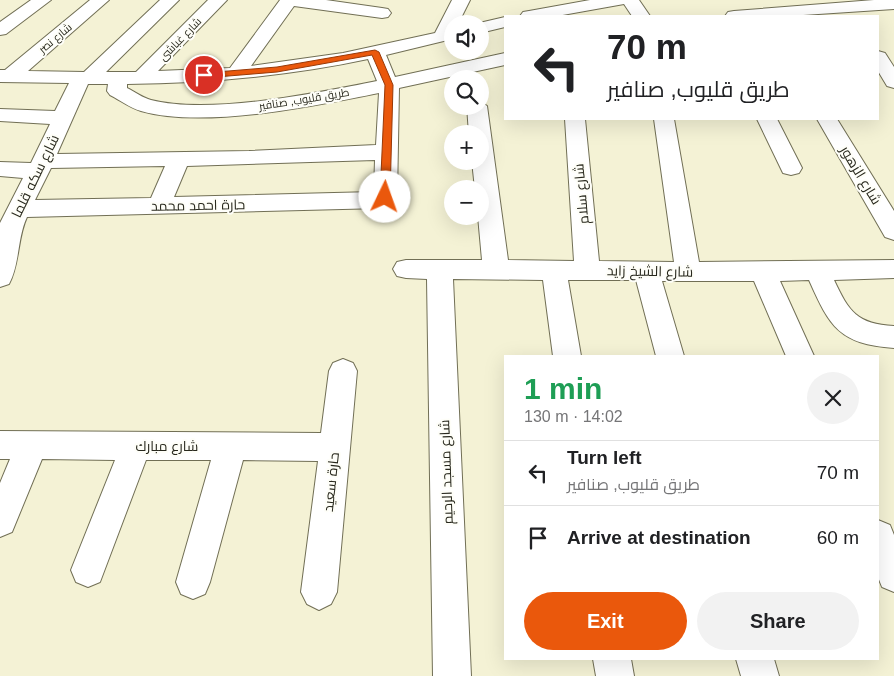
<!DOCTYPE html>
<meta charset="utf-8">
<style>
:root{--surface:#fff;--page:#f2f2f2;--text:#202124;--muted:#757577;--line:#e0e0e0;--accent:#ea580c}
body{margin:0;font-family:Helvetica,Cairo,sans-serif;background:var(--page);color:var(--text);height:100vh;display:flex;flex-direction:column;font-size:19px;white-space:nowrap}
*{box-sizing:border-box;margin:0}
p{font-size:16px;color:var(--muted)}
.icon{flex:none;width:28px;height:28px;fill:none;stroke:currentColor;stroke-width:2;stroke-linecap:round;stroke-linejoin:round}
.map{position:relative;flex:1;overflow:hidden}
.sheet{position:absolute;left:504px;top:355px;width:375px;height:305px;display:flex;flex-direction:column;background:var(--surface);border-radius:0px;box-shadow:0 5px 20px #0002}
.sheet>*{flex:none}
.hud{position:absolute;left:504px;top:15px;width:375px;height:105px;border-radius:0px;box-shadow:0 5px 20px #0002;background:#fff;color:var(--text);overflow:hidden}
.tools{position:absolute;left:444px;top:15px;display:grid;gap:10px}
.tools a{display:grid;place-items:center;width:45px;height:45px;border-radius:50%;background:var(--surface);box-shadow:0 5px 20px #0002;font-size:25px}
.pin{position:absolute;display:grid;place-items:center;width:42px;height:42px;color:#fff;margin:-21px;border:2px solid #fff;border-radius:50%;box-shadow:0 1px 5px #0007}
.me{position:absolute;width:55px;margin:-28px;rotate:3deg;stroke-linejoin:round;filter:drop-shadow(0 0 4px #0008)}
.turn{display:flex;align-items:center;gap:18px;height:105px;padding:0 20px;font-size:22px}
.turn .icon{width:65px;height:65px;stroke-width:2.5}
.turn b{display:block;font-size:35px;line-height:42px}
.round{display:grid;place-items:center;flex:none;width:52px;height:52px;border-radius:26px;background:var(--page)}
.head{display:flex;align-items:center;justify-content:space-between;height:85px;padding:0 20px}
h1{font-size:30px;font-weight:700;line-height:38px;color:#1e9e55}
.action{display:flex;gap:10px;margin-top:auto;padding:10px 20px}
.action a{flex:1;height:58px;border-radius:30px;background:var(--accent);color:#fff;font-size:20px;font-weight:700;line-height:58px;text-align:center}
.action a+a{background:var(--page);color:var(--text)}
ul{padding:0;list-style:none}
li{display:flex;align-items:center;gap:15px;height:65px;padding:0 20px;border-top:1px solid var(--line)}
li div{flex:1}
li b{display:block;font-size:19px}
li em{font-style:normal}
.map>svg:first-child{display:block}
</style>
<div class="map">
<svg width="894" height="676" viewBox="0 0 894 676">
<rect width="100%" height="100%" fill="#f4f2d5"/>
<g fill="none" stroke-linecap="round" stroke-linejoin="round">
<!-- minor casing -->
<g stroke="#716f55" stroke-width="2">
<path id="minor" d="M31 0H51L6 34 0 35V22Z
M90 0H109L28 71 84 72 160 0H179L106 72H136L208 0H227L158 71 230 68 280 0H326L382 8 388 9 391 13 388 17 382 18 294 6 251 66 343 53 435 33 452 0H470L458 24H452V39L386 55 395 77 505 53V65L399 88 397 197 390 206 382 208 27 217C17 238 20 264 9 284L0 287V223L23 178 0 176V162L31 163 50 124 0 121V109L55 111 69 83 0 82V70H5ZM368 59 377 81C317 93 210 115 151 100 143 98 135 92 127 88V84C208 83 289 76 368 59ZM88 84H108L107 91 110 95C120 100 130 108 141 111 203 129 315 106 379 93L376 145 249 151 57 154ZM375 160 374 192 174 197 187 166ZM165 166 151 198 35 200 51 168Z
M590 0H639L650 16H632L624 4 557 16H520L523 12 529 11Z
M874 0H894V9L788 16H725L728 12 734 11Z
M505 17V27L480 33V24H475Z
M878 51 885 53 894 67V88L887 86 878 71Z
M480 101 487 106 508 260 574 261 565 119H585L599 261 674 262 654 119H674L699 262 894 260V278L834 280C849 312 857 324 894 326V348C839 344 830 327 809 280L780 281 814 356H786L754 281H662L684 356H656L636 280H568L581 356H553L543 280 453 279 471 676H433L427 279 406 278 397 276 393 269 397 262 406 260H482L478 216H480V189H475L472 161H480V134H469L467 106H480Z
M757 119H777L802 168 799 173 791 175 783 173Z
M817 119H837L894 211V240L885 237Z
M343 359 353 363 357 371 337 592 331 604 319 610 307 604 301 592 318 461 243 460 210 582 205 594 193 599 181 594 176 582 211 460H146L100 582 88 587 76 582 71 570 115 460 42 459 12 532 0 537V483L10 459H0V431L321 433 329 371 333 363Z
M878 520 890 525 894 535V592L882 587 878 577Z
M593 659H631L634 676H596Z
M736 659H774L779 676H741Z"/>
</g>
<!-- minor -->
<use href="#minor" fill="#fff" fill-rule="evenodd"/>
</g>
<!-- route -->
<path fill="#ea580c" stroke="#983908" d="M375 50 379 52 393 85 390 197 385 200 380 197 385 85 372 55 277 72 204 78 200 75 204 73 277 67Z"/>
<g text-anchor="middle" stroke-width="4" stroke-linejoin="round" paint-order="stroke">
<!-- far-street labels -->
<g font-size="11" fill="#28281d" stroke="#fefef8">
<text transform="translate(55 38) rotate(-40)" y="4">شارع نصر</text>
<text transform="translate(180 39) rotate(-46)" y="4">شارع غباشى</text>
<text transform="translate(304 99) rotate(-9)" y="4">طريق قليوب, صنافير</text>
</g>
<!-- street labels -->
<g font-size="14" fill="#28281d" stroke="#fefef8">
<text transform="translate(861 175) rotate(59)" y="5">شارع الزهور</text>
<text transform="translate(35 176) rotate(-64)" y="5">شارع سكه قلما</text>
<text transform="translate(581 194) rotate(-95)" y="5">شارع سلام</text>
<text transform="translate(198 205) rotate(-1)" y="5">حارة احمد محمد</text>
<text transform="translate(650 271) rotate(1)" y="5">شارع الشيخ زايد</text>
<text x="167" y="451">شارع مبارك</text>
<text transform="translate(446 472) rotate(-92)" y="5">شارع مسجد الرحيم</text>
<text transform="translate(331 482) rotate(-84)" y="5">حارة سعيد</text>
</g>
</g>
</svg>
<div class="tools">
<a><svg class="icon" aria-label="sound" viewBox="0 0 24 24"><path d="M4 9h4l5-4v14l-5-4H4zM17 9q2 3 0 6"/></svg></a>
<a><svg class="icon" aria-label="search" viewBox="0 0 24 24"><circle cx="10" cy="10" r="6"/><path d="M15 15l6 6"/></svg></a>
<a>+</a>
<a>−</a>
</div>
<div class="pin" style="left:204px;top:75px;background:#d93025"><svg class="icon" aria-label="arrive" viewBox="0 0 24 24"><path d="M6 21V4h12l-3 4 3 4H6"/></svg></div>
<svg class="me" style="left:385px;top:197px" viewBox="-20 -20 40 40"><circle r="19" fill="#fff"/><path d="M0-13L10 11 0 6-10 11z" fill="#ea580c"/></svg>
<div class="hud">
<div class="turn"><svg class="icon" aria-label="left" viewBox="0 0 24 24"><path d="M17 20v-9H6M10 6l-5 5 5 5"/></svg><div><b>70 m</b>طريق قليوب, صنافير</div></div>
</div>
<section class="sheet">
<div class="head"><div><h1>1 min</h1><p>130 m · 14:02</p></div><a class="round"><svg class="icon" aria-label="close" viewBox="0 0 24 24"><path d="M6 6l12 12M18 6L6 18"/></svg></a></div>
<ul>
<li><svg class="icon" aria-label="left" viewBox="0 0 24 24"><path d="M17 20v-9H6M10 6l-5 5 5 5"/></svg><div><b>Turn left</b><p>طريق قليوب, صنافير</p></div><em>70 m</em></li>
<li><svg class="icon" aria-label="arrive" viewBox="0 0 24 24"><path d="M6 21V4h12l-3 4 3 4H6"/></svg><div><b>Arrive at destination</b></div><em>60 m</em></li>
</ul>
<div class="action"><a>Exit</a><a>Share</a></div>
</section>
</div>
